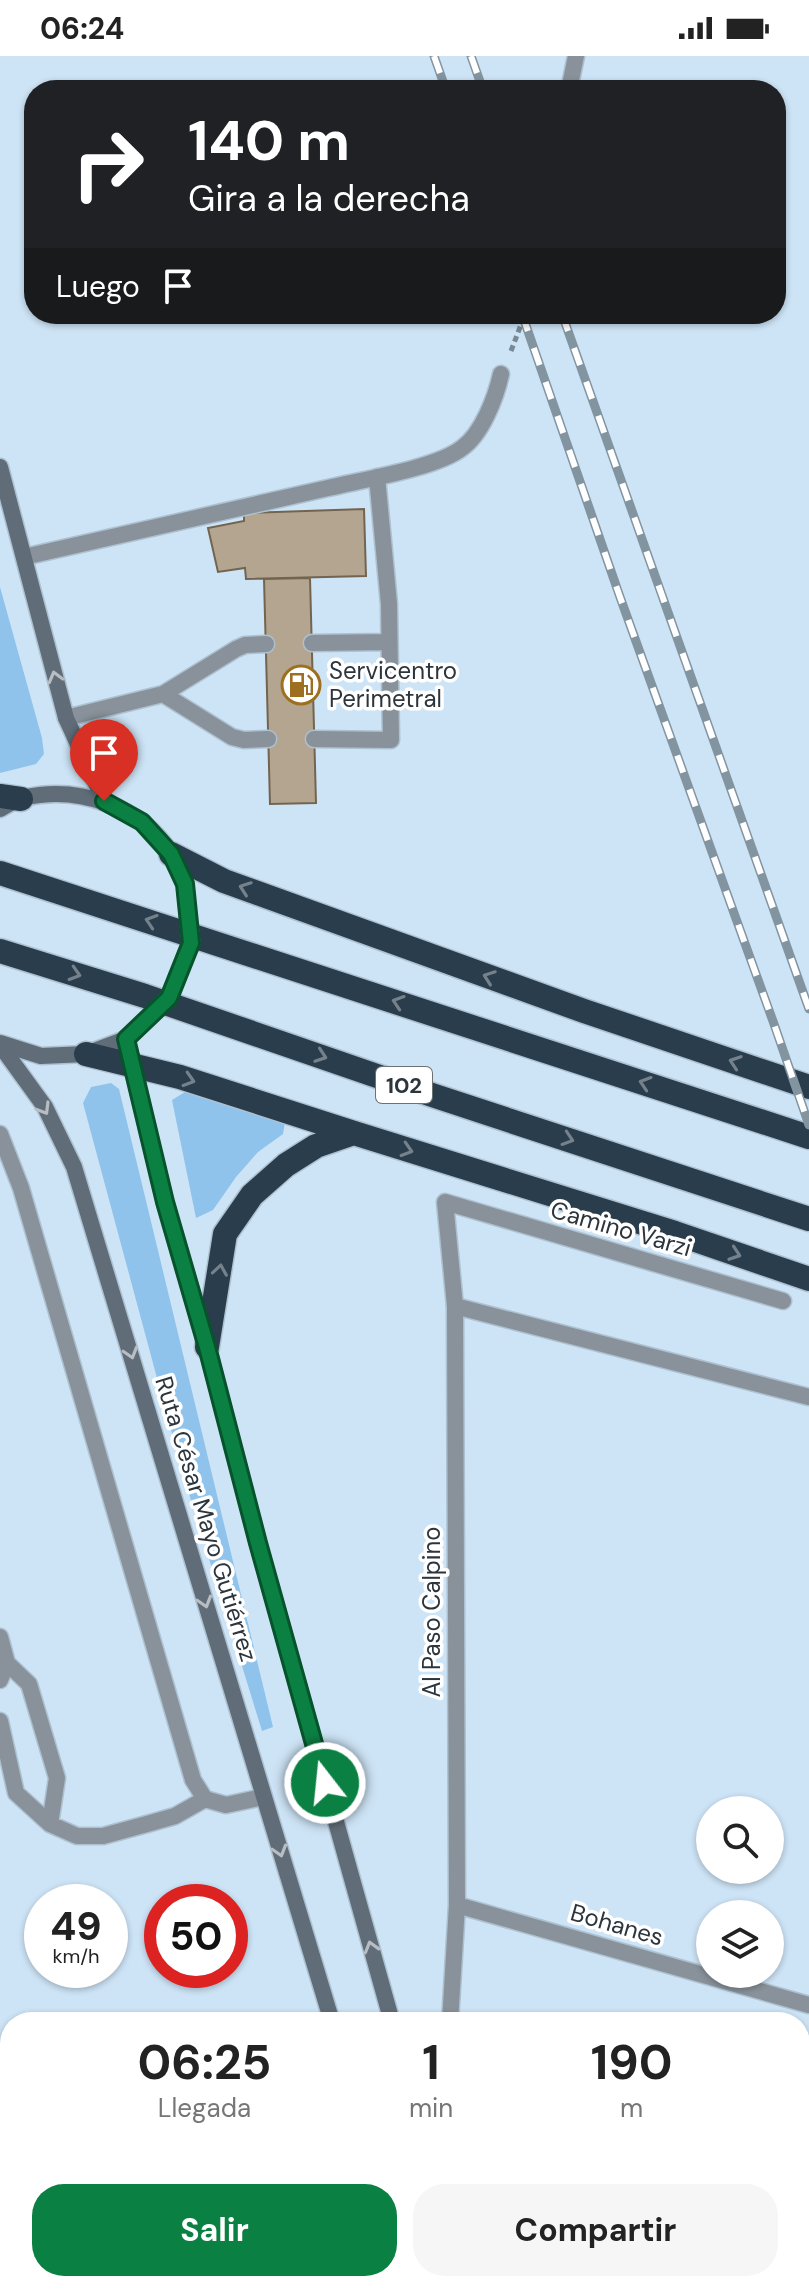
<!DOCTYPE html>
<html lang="es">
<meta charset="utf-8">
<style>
:root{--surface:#fff;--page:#f6f6f6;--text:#222;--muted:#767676;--accent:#0b8043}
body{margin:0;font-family:"DM Sans",sans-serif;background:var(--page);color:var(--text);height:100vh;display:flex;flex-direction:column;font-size:30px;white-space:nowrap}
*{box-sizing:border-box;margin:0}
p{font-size:26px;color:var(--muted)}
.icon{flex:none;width:44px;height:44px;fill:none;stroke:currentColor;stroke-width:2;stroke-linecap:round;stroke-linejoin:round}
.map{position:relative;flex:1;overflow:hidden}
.details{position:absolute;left:0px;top:1956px;width:810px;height:280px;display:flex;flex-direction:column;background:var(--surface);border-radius:32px 32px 0 0;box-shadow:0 2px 6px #0004}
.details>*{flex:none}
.banner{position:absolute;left:24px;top:24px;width:762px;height:244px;border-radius:32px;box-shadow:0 2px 6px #0004;background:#202124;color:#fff;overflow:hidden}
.buttons{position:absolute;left:696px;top:1740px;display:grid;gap:16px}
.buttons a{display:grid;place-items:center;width:88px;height:88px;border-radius:50%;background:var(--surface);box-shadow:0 2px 6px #0004;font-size:40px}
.speed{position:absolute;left:24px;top:1828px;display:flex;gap:16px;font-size:40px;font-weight:700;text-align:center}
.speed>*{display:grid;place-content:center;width:104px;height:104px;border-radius:50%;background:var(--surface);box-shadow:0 2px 6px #0004;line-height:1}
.speed small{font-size:20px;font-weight:400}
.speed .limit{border:12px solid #d22;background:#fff;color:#111}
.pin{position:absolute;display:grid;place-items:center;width:68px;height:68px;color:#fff;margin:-82px -34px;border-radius:50% 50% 50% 0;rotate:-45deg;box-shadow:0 0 8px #0007}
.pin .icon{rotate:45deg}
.me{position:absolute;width:88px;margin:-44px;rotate:344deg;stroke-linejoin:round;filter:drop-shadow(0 0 6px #0008)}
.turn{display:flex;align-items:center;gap:28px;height:168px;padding:0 32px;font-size:36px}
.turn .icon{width:104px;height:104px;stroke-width:2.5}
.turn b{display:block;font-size:56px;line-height:68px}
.then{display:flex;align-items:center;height:76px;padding:0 32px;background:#0003;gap:16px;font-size:30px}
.eta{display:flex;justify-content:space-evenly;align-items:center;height:136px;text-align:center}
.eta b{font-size:48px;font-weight:700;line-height:56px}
.button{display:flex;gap:16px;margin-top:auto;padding:16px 32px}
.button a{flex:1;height:92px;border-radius:32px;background:var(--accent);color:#fff;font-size:32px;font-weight:700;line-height:92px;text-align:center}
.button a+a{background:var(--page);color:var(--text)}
.status{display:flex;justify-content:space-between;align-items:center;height:56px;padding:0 40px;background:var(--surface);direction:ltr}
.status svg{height:22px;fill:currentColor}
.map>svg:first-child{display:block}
</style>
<div class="status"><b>06:24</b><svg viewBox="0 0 49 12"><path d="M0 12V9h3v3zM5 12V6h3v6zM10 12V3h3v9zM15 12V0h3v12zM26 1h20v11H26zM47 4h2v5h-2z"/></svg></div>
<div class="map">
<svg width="809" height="2236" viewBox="0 0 809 2236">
<rect width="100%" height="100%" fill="#cde4f6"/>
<!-- green -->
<path fill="#8fc3eb" d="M0 531 42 682 44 698 36 708 0 717Z
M111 1027 119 1033 273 1671 262 1675 182 1415 83 1047 91 1031Z
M185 1036 285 1066 283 1078 258 1096 236 1121 213 1154 196 1162 172 1044Z"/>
<!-- building -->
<path fill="#b3a58f" stroke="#726450" stroke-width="2" d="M364 453 366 520 246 523 245 512 218 516 208 472 244 465V457Z
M310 522 316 747 270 748 264 523Z"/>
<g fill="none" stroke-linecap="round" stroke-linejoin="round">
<!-- lane casing -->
<g stroke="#adc1d1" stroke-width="19">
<path id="lane" d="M24 501C125 478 226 455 328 432 361 424 437 412 462 392 482 378 496 341 501 318
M312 587 388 586
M163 638 232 681 244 684 268 683
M66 662 163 638 236 593 245 589 266 588
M314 683 391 684 389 548 377 421
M455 1250 809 1341
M0 1581 7 1607 29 1628 57 1722 50 1768
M0 1624 7 1607
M0 1665 16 1737 50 1768 77 1780H103L147 1768 175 1760 205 1743"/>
</g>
<!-- street casing -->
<g stroke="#adc1d1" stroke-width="19">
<path id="street" d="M569 34 576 0
M0 1078 21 1132 193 1724 205 1743 226 1749 263 1741
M457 1849 809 1949
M450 1966 457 1849 455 1250 445 1146 783 1245"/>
</g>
<!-- secondary casing -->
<g stroke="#adc1d1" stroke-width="19">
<path id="secondary" d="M0 411 66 662 104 745
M0 753C7 749 15 744 23 742 78 729 141 750 172 799 177 808 180 818 185 828
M0 987 41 1000 86 998 126 983 165 1146 207 1291 258 1487 392 1966
M0 989 45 1051 74 1111 332 1966
M431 2226 434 2236"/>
</g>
<!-- highway casing -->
<g stroke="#adc1d1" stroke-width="27">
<path id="highway" d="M0 740 21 743
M171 798 224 825 584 955 809 1031
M0 817 809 1081
M0 895 145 940 435 1040 809 1163
M86 998 180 1021 354 1077
M207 1291 225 1178 252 1139 286 1109 316 1090 354 1077 675 1177 809 1223"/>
</g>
<!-- path -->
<path stroke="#788894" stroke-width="5" stroke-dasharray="6 4" stroke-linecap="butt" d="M511 295 525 258"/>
<!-- lane -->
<use href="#lane" stroke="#89929a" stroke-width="16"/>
<!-- street -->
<use href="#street" stroke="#89929a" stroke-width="16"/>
<!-- secondary -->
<use href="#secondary" stroke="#606d78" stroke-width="16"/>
<!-- highway -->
<use href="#highway" stroke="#2a3d4c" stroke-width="24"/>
<!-- rail casing -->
<g stroke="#8394a1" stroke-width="9">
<path id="rail" d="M434 0 446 34
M471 0 483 34
M522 258 620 541 774 968 809 1069
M562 258 809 953"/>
</g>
<!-- rail -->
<use href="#rail" stroke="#fff" stroke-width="6" stroke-dasharray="18" stroke-linecap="butt"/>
<!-- secondary-bridge casing -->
<g stroke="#adc1d1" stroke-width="19" stroke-linecap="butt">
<path id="secondary-bridge" d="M126 983 169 942 191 887 185 828"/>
</g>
<!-- secondary-bridge -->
<use href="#secondary-bridge" stroke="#606d78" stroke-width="16"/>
</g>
<!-- one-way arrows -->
<defs><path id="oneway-chevron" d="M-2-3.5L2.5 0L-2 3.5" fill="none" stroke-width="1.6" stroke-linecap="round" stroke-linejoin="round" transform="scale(2)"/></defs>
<g stroke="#b7bdc2">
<use href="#oneway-chevron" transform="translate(55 621) rotate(-105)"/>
<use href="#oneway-chevron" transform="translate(44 1053) rotate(59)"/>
<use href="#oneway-chevron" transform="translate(131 1297) rotate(73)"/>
<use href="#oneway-chevron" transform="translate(205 1546) rotate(73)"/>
<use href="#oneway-chevron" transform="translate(280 1795) rotate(73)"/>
<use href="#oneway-chevron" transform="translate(371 1891) rotate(-106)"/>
</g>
<g stroke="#75818b">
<use href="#oneway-chevron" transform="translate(245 832) rotate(-160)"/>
<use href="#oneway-chevron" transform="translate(151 865) rotate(-162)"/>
<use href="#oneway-chevron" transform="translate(75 918) rotate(17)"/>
<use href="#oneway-chevron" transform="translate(489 921) rotate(-160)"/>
<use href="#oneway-chevron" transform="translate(398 946) rotate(-162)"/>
<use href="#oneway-chevron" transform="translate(321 1000) rotate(19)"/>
<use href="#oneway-chevron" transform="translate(735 1006) rotate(-161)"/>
<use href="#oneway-chevron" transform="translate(189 1024) rotate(17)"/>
<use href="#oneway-chevron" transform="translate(645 1027) rotate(-162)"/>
<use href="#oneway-chevron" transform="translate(568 1083) rotate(18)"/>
<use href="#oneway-chevron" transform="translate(407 1094) rotate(17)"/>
<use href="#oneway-chevron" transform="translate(735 1198) rotate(19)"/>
<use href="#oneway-chevron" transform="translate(220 1214) rotate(-81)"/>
</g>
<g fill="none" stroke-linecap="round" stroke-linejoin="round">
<!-- route casing -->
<g stroke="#07532c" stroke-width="20">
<path id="route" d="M104 745 142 766 171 798 185 828 191 887 169 942 126 983 165 1146 207 1291 258 1487 325 1727"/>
</g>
<!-- route -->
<use href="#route" stroke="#0b8043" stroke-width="14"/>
</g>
<!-- icons -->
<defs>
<g id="fuel-ring" transform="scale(2)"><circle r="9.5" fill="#fff" stroke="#9c7020" stroke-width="1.5"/><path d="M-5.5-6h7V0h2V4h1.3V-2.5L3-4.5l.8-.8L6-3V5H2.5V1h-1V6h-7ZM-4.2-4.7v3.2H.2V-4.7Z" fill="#9c7020"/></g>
</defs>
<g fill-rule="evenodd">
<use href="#fuel-ring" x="301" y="629"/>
</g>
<g text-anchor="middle" stroke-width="7" stroke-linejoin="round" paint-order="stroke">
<!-- shield labels -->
<rect fill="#fff" stroke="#6b7276" stroke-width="2" x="376" y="1011" width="56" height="36" rx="6"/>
<g font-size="22" font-weight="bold" fill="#2c353c">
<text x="404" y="1037">102</text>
</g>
<!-- poi labels -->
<g font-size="24" fill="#2c353c" stroke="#fff" text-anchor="start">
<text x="329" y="623">Servicentro<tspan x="329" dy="28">Perimetral</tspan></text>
</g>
<!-- street labels -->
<g font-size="24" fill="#2c353c" stroke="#fff">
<text transform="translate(621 1173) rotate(16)" y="8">Camino Varzi</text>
<text transform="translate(206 1463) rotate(73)" y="8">Ruta César Mayo Gutiérrez</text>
<text transform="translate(432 1556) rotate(-90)" y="8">Al Paso Calpino</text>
<text transform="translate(617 1869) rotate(16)" y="8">Bohanes</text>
</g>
</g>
</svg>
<div class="buttons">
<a><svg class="icon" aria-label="search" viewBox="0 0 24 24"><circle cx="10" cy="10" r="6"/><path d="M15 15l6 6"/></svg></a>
<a><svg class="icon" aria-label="layers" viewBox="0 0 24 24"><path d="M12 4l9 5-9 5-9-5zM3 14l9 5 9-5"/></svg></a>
</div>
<div class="speed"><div>49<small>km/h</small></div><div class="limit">50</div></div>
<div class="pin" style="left:104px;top:745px;background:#d93025"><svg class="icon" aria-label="arrive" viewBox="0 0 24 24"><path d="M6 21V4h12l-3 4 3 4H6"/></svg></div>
<svg class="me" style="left:325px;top:1727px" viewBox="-20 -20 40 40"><circle r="17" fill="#0b8043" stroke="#fff" stroke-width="3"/><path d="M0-11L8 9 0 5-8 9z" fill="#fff"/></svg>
<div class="banner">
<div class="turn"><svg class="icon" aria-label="right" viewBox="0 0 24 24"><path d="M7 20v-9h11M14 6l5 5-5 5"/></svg><div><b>140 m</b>Gira a la derecha</div></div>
<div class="then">Luego<svg class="icon" aria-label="arrive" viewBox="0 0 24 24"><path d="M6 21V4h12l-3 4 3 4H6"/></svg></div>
</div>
<section class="details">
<div class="eta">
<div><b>06:25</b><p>Llegada</p></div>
<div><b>1</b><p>min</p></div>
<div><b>190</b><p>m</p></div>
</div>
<div class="button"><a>Salir</a><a>Compartir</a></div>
</section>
</div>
